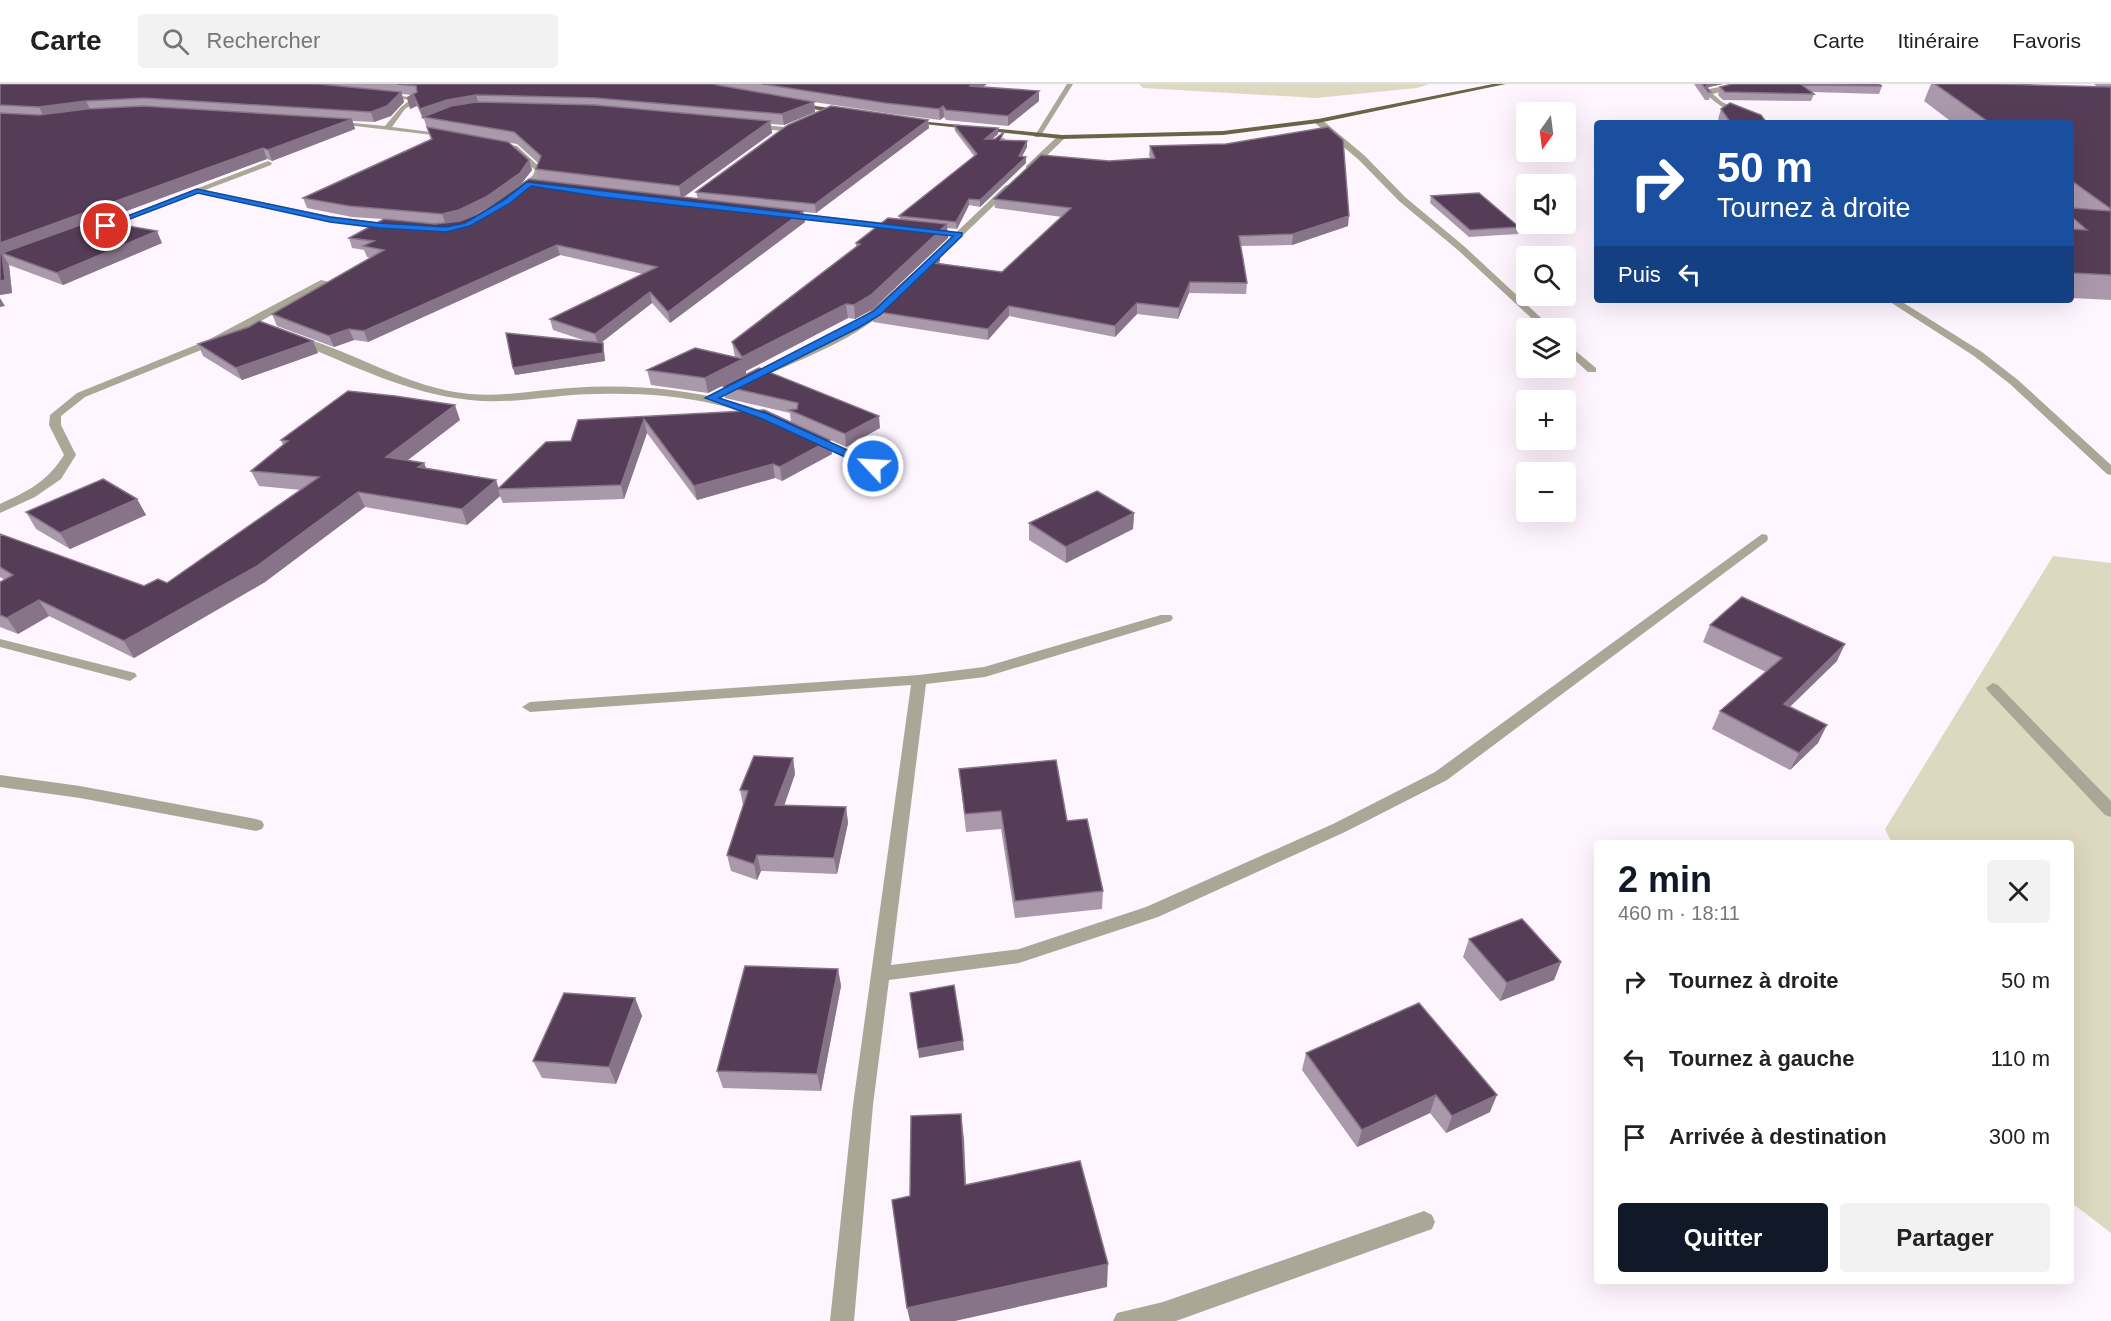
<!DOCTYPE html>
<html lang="fr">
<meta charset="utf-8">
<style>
:root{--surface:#fff;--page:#f2f2f2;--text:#222;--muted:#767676;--line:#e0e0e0;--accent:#111827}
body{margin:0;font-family:Arial,sans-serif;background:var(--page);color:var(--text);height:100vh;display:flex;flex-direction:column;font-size:22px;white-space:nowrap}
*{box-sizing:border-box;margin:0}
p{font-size:20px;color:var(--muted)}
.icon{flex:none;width:33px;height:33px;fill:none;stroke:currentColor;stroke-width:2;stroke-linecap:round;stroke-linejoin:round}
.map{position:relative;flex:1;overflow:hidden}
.details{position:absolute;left:1594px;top:756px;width:480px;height:444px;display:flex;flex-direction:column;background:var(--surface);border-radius:6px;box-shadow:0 6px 24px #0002}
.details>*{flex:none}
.hud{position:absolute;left:1594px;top:36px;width:480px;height:183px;border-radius:6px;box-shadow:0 6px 24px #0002;background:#1a4fa0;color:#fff;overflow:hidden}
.needle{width:39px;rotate:194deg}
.tools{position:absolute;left:1516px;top:18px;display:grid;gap:12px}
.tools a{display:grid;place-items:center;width:60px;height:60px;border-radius:6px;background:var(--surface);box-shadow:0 6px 24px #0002;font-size:30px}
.pin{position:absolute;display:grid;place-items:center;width:51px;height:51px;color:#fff;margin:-26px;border:3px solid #fff;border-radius:50%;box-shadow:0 2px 6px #0007}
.me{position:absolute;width:66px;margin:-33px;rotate:295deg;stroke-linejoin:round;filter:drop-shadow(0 0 4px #0008)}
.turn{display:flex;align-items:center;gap:21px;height:126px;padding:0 24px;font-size:27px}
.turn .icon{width:78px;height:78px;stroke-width:2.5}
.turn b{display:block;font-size:42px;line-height:51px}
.then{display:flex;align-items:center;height:57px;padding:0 24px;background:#0003;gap:12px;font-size:22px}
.round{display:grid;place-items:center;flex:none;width:63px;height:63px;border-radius:6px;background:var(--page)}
.head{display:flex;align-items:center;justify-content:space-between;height:102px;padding:0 24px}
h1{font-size:36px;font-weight:800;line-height:45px;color:var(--accent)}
.action{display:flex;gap:12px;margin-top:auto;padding:12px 24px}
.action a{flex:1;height:69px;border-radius:6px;background:var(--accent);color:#fff;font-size:24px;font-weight:800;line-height:69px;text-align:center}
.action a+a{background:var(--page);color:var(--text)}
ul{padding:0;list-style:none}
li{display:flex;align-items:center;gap:18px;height:78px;padding:0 24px}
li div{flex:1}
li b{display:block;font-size:22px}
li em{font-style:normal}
header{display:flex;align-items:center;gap:36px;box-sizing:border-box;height:84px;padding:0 30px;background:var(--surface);border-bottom:2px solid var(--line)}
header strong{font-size:28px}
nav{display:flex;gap:33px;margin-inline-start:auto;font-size:21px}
.search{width:420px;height:54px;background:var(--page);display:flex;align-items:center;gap:15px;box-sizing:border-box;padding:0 21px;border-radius:6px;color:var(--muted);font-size:22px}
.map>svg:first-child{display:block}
</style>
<header>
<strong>Carte</strong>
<div class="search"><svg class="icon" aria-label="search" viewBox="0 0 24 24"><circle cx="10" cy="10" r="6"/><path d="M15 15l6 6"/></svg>Rechercher</div>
<nav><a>Carte</a><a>Itinéraire</a><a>Favoris</a></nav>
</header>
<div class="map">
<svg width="2111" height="1237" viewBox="0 0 2111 1237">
<rect width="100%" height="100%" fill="#fff5ff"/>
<!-- green -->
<path fill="#ddd9c1" d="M1139 0H1429L1417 4 1316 14 1143 4Z
M2053 472 2111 479V1149L2072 1119V759H1892L1885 745Z"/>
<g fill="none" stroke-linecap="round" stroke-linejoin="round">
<!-- minor -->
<path fill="#aaa797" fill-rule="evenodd" d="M1067 0H1073L1040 53H1034Z
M1734 0H1749L1713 10 1722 18 1768 39C1748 39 1720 24 1706 10L1709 5Z
M384 9 420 15 405 25 392 43 454 51 450 53 329 39 333 37 385 42 401 23 410 16 382 12Z
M1315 35H1321L1365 72 1405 113 1465 163 1552 244H1542L1459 167 1399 117 1359 76 1315 39Z
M752 40 785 43 789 45 785 47 749 44Z
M1059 51 1066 53 1032 86H1026V82Z
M502 60 517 62 543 86 540 94 522 110 515 108 533 91 535 86 511 66 502 64Z
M268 77 272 79 271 81 205 106 330 132 392 140 396 143 392 146 330 138 196 109 99 147 92 145Z
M1006 101 1013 103 928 185H922V181Z
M784 128 897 140 901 143 897 146 781 133V129Z
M321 196 329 198 256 240 216 260 85 313 61 332V341L76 371 61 395 35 413 0 429V420C28 407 47 398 64 371L49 341 50 331 77 309 208 256Z
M1887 216H1899L1982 268 2018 296 2111 381V391L2107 390 2010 300 1974 272Z
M885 217 893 219C860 255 796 277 753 297L749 298 744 295 837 249Z
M297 252C356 268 407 304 470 310 503 313 537 306 570 304 625 300 681 304 734 318 746 322 763 325 772 333L766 336C750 332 735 325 718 321 679 311 637 309 597 310 555 310 512 321 470 316 408 310 350 280 293 257V253Z
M1566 259 1596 284V288H1588L1566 268Z
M813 351 877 379 879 382 877 385H869L809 356V352Z
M1762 450 1767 451 1768 454 1767 457 1447 696 1345 748 1158 833 1019 879 889 896 873 1021 854 1237H830L853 1021 911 601 530 628 522 623 530 618 919 591 984 583 1161 531H1171L1173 534 1171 537 985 593 926 600 891 881 1019 865 1146 823 1333 740 1435 688Z
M0 555 135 589 137 592 130 597 0 563Z
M1993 599 1998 601 2111 717V733L2105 731 1988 607 1986 604Z
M0 691 80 702 256 735 262 737 264 741 262 745 256 747 80 714 0 703Z
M1424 1127 1432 1131 1435 1138 1432 1145 1176 1237H1113L1117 1229 1163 1218Z"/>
<!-- major -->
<path fill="#6a6446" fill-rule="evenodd" d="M1493 0H1506L1318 39 1223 51 1062 55 905 38 909 36 1062 51 1223 47 1318 35Z
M796 19 843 26 847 28 843 30 794 22Z"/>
</g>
<!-- wall -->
<path fill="#aa99ab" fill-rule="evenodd" d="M0 0H987L983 3 1039 7V17L1008 42 946 36 944 33 940 36 886 29 814 18 815 28 784 41 771 40 772 49 683 113 698 115 696 108 928 36 929 44 816 129 803 128 805 138 670 239 652 219 601 259 604 267 605 277 515 291 586 257 553 246 550 235 643 190 560 171 368 258 354 256 334 263 277 242 272 230 370 174 367 173 364 166 352 164 349 154 383 135 352 133 307 124 303 114 431 56 424 35H423L417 22 410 25 412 11 402 10 404 18 391 32 374 38 352 37 355 45 272 77 267 75 100 137 162 159 63 201 9 181 12 209 0 211ZM494 56 517 60 538 79 536 85 539 97 522 99 532 86 529 76Z
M1694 0H1723L1709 3 1708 4 1711 8 1709 16H1705Z
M1732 0H1878L1882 2 1879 10 1812 8 1814 10 1811 17 1723 16 1718 11 1720 3Z
M1931 0H1999L2098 3 2094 0H2111V216L2072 214V39H1953L1924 17Z
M1721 25 1767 39H1721L1718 35Z
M954 41 998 50 992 55 1005 54 1004 56 1027 63 1022 72 1026 79 980 123 969 121 957 145 947 144 948 154 873 225 855 235 848 234 746 287V290L708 309 651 301 647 286 735 273 732 258 856 163V159L900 135 899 132 974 72 955 47Z
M1150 62 1348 142 1292 161 1240 162 1247 199 1246 210 1189 209 1178 235 1137 230 1115 253 1009 232 988 256 873 238 872 227 940 177 939 179 1002 188 1062 133 995 124 994 115 1109 77 1151 75 1149 71Z
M1431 112 1519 143 1518 150 1469 153 1430 119Z
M313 257 318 269 242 296 203 272 198 260Z
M759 284 880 344 846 363 791 338 790 329 725 314 723 302Z
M764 326 832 370 782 397 775 394 697 416 647 349 624 415 503 419 500 412 467 441 365 423 265 498 134 574 49 532 18 550 0 543V498L5 496 0 493V450L144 502 167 499 301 406 259 402 251 387 283 361 281 356 460 336 408 376 424 379 426 384 496 396 499 404 571 357 578 336Z
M137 415 146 431 70 465 36 445 26 428Z
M1134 429 1133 445 1066 479 1029 456V439Z
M1710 541 1837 577 1790 623 1818 659 1790 686 1712 645 1720 627 1766 588 1703 558Z
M793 674 795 690 784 721 846 723 848 739 837 790 761 787 757 796 731 787 727 771 743 721 740 706Z
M959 685 1067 737 1103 807 1102 825 1015 834 1001 745 966 748Z
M1469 855 1561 878 1554 896 1500 917 1463 873Z
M838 885 841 902 821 1007 723 1004 717 987Z
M635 914 642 932 616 1000 542 994 533 977Z
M1306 969 1490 1028 1446 1049 1430 1029 1357 1063 1302 986Z"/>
<!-- shaded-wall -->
<path fill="#887489" d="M972 0H987L970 11V2Z
M1708 0H1723L1709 3 1706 6 1705 5Z
M1039 7V17L1008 42V32Z
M401 8 404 18 391 32 374 38 371 28Z
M476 11 479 21 423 33 424 35H423L420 25 447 16Z
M414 12 417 22 410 25 407 14Z
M86 17 91 27 44 33 39 23Z
M814 18 815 28 784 41 782 30Z
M943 22 944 33 940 36 939 25Z
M352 35 355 45 272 77 268 66Z
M928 36 929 44 816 129 815 120Z
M770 37 772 49 681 115 679 102Z
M998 44V50L985 61V55Z
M1027 57V63L1019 78V72Z
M263 64 267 75 7 171 2 169 9 181 12 209 0 211V159Z
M1026 73V79L980 123V116Z
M529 76 532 86 522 99 489 123 462 137 446 141 442 130Z
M969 115V121L957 145 956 138Z
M803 127 805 138 670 239 668 228Z
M1349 132 1348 142 1292 161 1293 150Z
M947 140 948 154 873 225 855 235 854 221Z
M157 147 162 159 63 201 57 189Z
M557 161 560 171 368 258 364 247Z
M939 166 940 177 934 189 933 179Z
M1190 198 1189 209 1178 235 1179 224Z
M650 208 652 219 598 261 595 250Z
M0 214 5 222 0 223Z
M1137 219V230L1115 253V242Z
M846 220 848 234 746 287V290L708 309 705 294 743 275 742 273Z
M1009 222V232L988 256V245Z
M349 245 354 256 334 263 329 252Z
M313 257 318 269 242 296 236 284Z
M603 259 604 267 605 277 515 291 513 284Z
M455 321 460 336 392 388 386 373Z
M879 332 880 344 846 363 845 350Z
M644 335 647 349 624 415 621 401Z
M830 356 832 370 782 397 780 383Z
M424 379 430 394 418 383Z
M773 380 775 394 697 416 694 402Z
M496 396 500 412 467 441 462 425Z
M358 408 365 423 265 498 134 574 124 557Z
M137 415 146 431 70 465 60 449Z
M1134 429 1133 445 1066 479V463Z
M39 516 49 532 18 550 7 534Z
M1845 560 1837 577 1775 637 1784 620Z
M1827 641 1818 659 1790 686 1799 669Z
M793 674 795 690 779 737 775 721Z
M846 723 848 739 837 790 834 774Z
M757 771 761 787 757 796 754 780Z
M1561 878 1554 896 1500 917 1507 899Z
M838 885 841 902 821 1007 817 990Z
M635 914 642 932 616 1000 609 983Z
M963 957 964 966 919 974 918 965Z
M1436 1011 1430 1029 1357 1063 1362 1046Z
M1497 1011 1490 1028 1446 1049 1452 1032Z
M961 1030 964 1055 967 1125 965 1101Z
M1108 1180 1107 1203 955 1237H910L907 1224Z"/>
<!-- building -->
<path fill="#553d57" stroke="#887489" stroke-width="1.5" d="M0 0H318L401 8 387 22 371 28 144 14 86 17 39 23 0 21Z
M397 0H712L814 18 782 30 596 14 476 11 447 16 420 25 414 12 407 14 417 8 416 2Z
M762 0H972L970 2 1039 7 1008 32 946 26 943 22 939 25 885 19Z
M1702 0H1708L1706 3 1711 8H1708Z
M1732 0H1878L1882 2 1802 1 1814 10 1725 8 1720 3Z
M1935 0H1999L2111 3V125L2072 97V39H1990Z
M476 18 595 21 770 37 679 102 536 85 541 72 514 48 423 33 451 22Z
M1730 19 1761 31 1767 39H1731L1721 25Z
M143 22 352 35 268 66 263 64 0 159V29L39 31 86 25Z
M831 22 928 36 815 120 696 108 788 41Z
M954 41 998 44 985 55H995L1004 48 1000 56 1027 57 1019 72 1026 73 980 116 969 115 956 138 899 132 977 70Z
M427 43 508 58 529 76 520 89 486 113 459 126 442 130 349 122 303 114 432 55Z
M1328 43 1343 56 1349 132 1293 150 1239 152 1247 199 1190 198 1179 224 1137 219 1115 242 1009 222 988 245 872 227 939 166 933 179 1002 188 1071 124 994 115 1041 71 1109 77 1155 74 1150 62 1226 60Z
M529 95 803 127 668 228 650 208 595 250 550 235 657 183 557 161 364 247 349 245 329 252 272 230 384 166 363 162 374 157 349 154 384 135 435 140 460 137 480 129Z
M1479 109 1519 143 1470 146 1431 112Z
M2072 124 2111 127V191L2073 189 2072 188V145L2087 146 2072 133Z
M888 134 947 140 871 211 854 221 846 220 742 273 732 258 860 160 856 159Z
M94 136 157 147 57 189 2 169Z
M2 169 5 196 0 197V170Z
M259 237 313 257 236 284 198 260 249 243Z
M506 249 603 259V269L513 284Z
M695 264 743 275 705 294 647 286Z
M759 284 879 332 845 350 789 326 797 325 798 319 723 302Z
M348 307 395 312 455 321 386 373 424 379 418 383 496 396 462 425 358 408 257 482 124 557 39 516 7 534 0 531V498L13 491 0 483V450L144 502 158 495 167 499 319 393 251 387 288 357 281 356Z
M764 326 830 356 780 383 773 380 694 402 644 335 621 401 498 405 546 358 571 357 578 336Z
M103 395 137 415 60 449 26 428Z
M1097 407 1134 429 1066 463 1029 439Z
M1742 513 1845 560 1784 620 1827 641 1799 669 1720 627 1782 574 1710 541Z
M754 672 793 674 775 721 846 723 834 774 757 771 754 780 727 771 748 707 740 706Z
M1056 676 1067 737 1087 735 1103 807 1015 817 1001 727 965 730 959 685Z
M1522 835 1561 878 1507 899 1469 855Z
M745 882 838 885 817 990 717 987Z
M954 901 963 957 918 965 910 909Z
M564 909 635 914 609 983 533 977Z
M1419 919 1497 1011 1452 1032 1436 1011 1362 1046 1306 969Z
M961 1030 965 1101 1080 1077 1108 1180 907 1224 892 1116 910 1112 911 1032Z"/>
<!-- route -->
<path fill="#1a73e8" stroke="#114b97" stroke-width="1.5" d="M527 98 962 149V152L880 231 858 244 719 314 768 330 876 379V384H869L760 334 705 314 874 227 953 152 602 113 531 102 509 120 470 142 446 148 379 144 330 138 198 109 109 143 102 142 197 105 330 133 379 139 446 143 465 139 504 116Z"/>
</svg>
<div class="tools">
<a><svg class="needle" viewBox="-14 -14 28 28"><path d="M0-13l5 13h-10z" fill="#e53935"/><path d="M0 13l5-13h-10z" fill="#767676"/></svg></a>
<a><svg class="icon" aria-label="sound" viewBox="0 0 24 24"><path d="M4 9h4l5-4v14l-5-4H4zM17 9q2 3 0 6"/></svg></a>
<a><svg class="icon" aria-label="search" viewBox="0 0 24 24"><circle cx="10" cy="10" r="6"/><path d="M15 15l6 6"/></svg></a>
<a><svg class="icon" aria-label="layers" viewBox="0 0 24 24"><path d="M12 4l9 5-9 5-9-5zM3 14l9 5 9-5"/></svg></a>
<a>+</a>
<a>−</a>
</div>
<div class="pin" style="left:106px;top:142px;background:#d93025"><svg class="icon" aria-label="arrive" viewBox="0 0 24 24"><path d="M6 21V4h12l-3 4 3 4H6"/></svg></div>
<svg class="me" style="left:873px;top:382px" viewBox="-20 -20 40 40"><circle r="17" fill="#1a73e8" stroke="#fff" stroke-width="3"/><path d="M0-11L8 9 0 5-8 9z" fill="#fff"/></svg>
<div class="hud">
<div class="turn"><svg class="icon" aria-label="right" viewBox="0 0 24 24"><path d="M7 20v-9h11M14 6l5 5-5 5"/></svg><div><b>50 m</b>Tournez à droite</div></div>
<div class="then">Puis<svg class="icon" aria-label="left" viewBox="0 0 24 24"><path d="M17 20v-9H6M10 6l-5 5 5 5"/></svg></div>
</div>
<section class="details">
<div class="head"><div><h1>2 min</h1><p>460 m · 18:11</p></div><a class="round"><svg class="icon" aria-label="close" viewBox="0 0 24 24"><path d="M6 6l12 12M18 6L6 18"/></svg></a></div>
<ul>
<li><svg class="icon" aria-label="right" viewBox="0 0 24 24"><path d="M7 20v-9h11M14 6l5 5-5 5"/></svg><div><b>Tournez à droite</b></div><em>50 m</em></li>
<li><svg class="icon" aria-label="left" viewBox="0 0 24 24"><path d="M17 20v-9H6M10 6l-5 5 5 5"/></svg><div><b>Tournez à gauche</b></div><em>110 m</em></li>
<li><svg class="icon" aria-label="arrive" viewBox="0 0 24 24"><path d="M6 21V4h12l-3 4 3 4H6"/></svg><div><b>Arrivée à destination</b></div><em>300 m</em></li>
</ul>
<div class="action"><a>Quitter</a><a>Partager</a></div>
</section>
</div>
